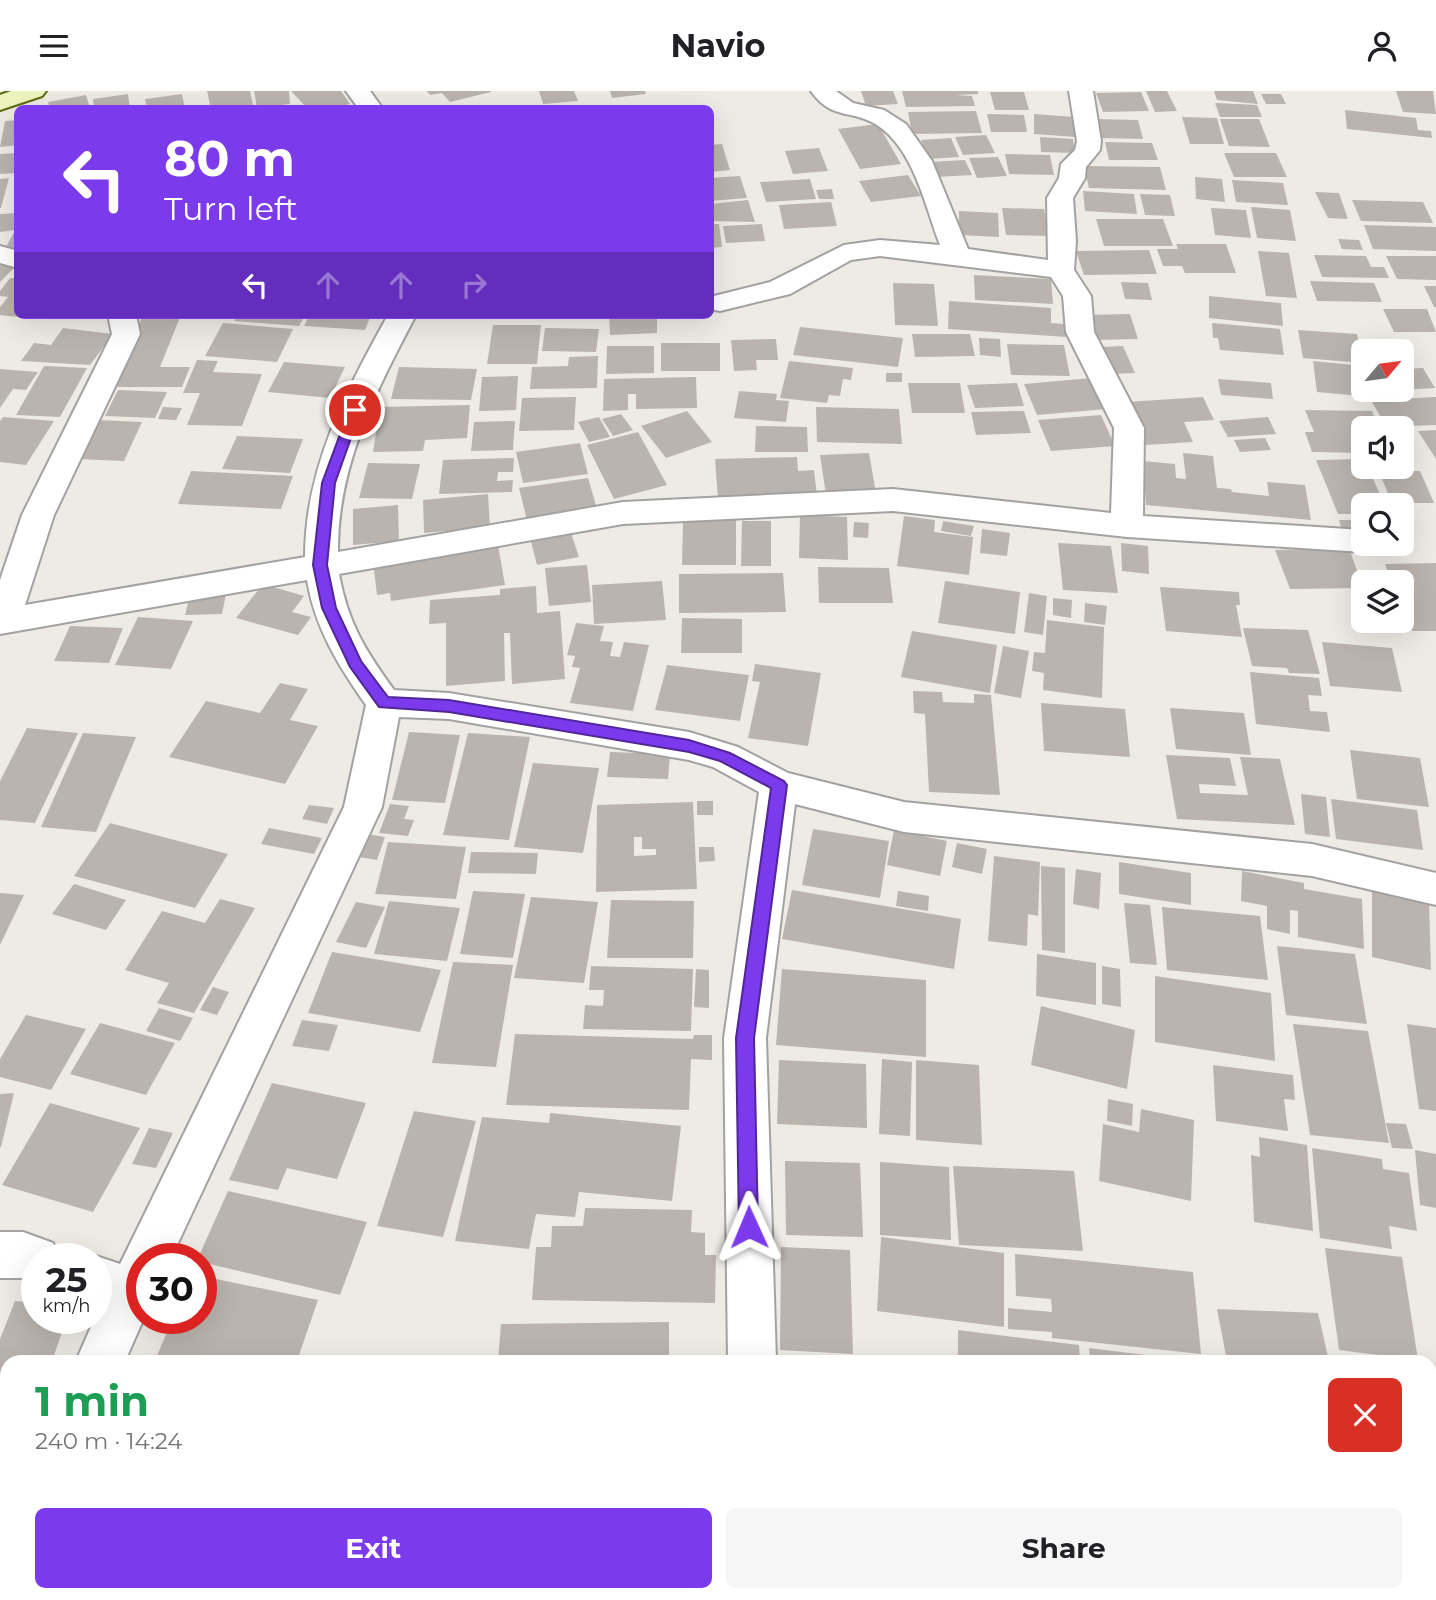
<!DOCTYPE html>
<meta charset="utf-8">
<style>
:root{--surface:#fff;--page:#f6f6f6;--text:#202124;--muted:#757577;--accent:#7c3aed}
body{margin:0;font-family:Montserrat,sans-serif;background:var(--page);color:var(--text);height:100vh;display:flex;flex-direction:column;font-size:26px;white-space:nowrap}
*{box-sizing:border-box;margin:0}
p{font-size:23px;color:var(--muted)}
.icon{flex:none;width:38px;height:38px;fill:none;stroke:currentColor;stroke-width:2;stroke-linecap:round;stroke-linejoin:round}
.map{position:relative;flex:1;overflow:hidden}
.panel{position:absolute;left:0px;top:1264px;width:1437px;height:247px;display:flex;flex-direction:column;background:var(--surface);border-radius:21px 21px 0 0;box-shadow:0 7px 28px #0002}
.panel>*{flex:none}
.hud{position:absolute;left:14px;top:14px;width:700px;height:214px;border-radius:10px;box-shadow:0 7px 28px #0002;background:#7c3aed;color:#fff;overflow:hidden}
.needle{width:46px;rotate:61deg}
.controls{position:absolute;left:1351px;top:248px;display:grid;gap:14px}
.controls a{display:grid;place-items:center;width:63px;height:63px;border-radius:10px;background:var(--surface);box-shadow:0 7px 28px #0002;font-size:35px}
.speed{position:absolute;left:21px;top:1152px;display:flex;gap:14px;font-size:35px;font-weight:700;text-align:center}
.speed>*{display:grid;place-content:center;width:91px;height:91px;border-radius:50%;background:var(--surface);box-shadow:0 7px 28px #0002;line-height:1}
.speed small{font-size:18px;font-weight:400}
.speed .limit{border:10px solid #d22;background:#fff;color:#111}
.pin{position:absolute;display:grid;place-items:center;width:60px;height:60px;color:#fff;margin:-30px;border:4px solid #fff;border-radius:50%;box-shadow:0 2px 7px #0007}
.me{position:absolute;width:77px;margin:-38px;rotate:359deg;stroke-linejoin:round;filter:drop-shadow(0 0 5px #0008)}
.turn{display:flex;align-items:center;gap:24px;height:147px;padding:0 35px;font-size:32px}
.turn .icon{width:91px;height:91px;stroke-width:2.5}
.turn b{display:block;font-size:49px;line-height:60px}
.lanes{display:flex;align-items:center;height:66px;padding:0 35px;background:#0003;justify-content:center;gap:35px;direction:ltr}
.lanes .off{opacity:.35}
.round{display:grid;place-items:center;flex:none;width:74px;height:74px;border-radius:10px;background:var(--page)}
.overview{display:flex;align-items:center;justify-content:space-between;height:119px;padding:0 35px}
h1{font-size:42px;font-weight:700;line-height:52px;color:#1e9e55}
.button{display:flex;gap:14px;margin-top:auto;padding:14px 35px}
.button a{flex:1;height:80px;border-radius:10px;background:var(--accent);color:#fff;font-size:28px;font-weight:700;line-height:80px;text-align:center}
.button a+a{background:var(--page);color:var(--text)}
header{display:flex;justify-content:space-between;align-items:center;height:91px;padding:0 35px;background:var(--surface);font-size:32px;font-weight:700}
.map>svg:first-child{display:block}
</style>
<header><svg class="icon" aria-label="menu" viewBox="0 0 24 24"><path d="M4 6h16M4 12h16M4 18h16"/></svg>Navio<svg class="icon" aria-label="person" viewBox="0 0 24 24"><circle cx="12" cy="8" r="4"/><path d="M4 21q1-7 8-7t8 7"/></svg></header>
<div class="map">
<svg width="1436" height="1509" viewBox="0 0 1436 1509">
<rect width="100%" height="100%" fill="#eeebe5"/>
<!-- building -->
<path fill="#bbb4ae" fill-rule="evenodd" d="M207 0H250L253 14 211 18Z
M254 0H289L290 13 257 17Z
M291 0H341L350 13 332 18H308Z
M427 0H491V1L450 11 442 2 430 4Z
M539 0H574L578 10 543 13Z
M610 0H645L646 3 612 7Z
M861 0H893L898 13 866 15Z
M902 0H978V3L956 4 972 5 975 15 906 16Z
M1146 0H1167L1177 20 1155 21Z
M1214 0H1253L1258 13 1217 9Z
M1396 0H1433L1436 23 1403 21Z
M990 1H1024L1029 19H995Z
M1141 1 1149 20 1103 21 1096 2Z
M128 3 130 18H94L93 8Z
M182 3 185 18H147L145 8Z
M1261 3H1281L1286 13H1266Z
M86 4 90 17 50 18 48 11Z
M1215 12 1257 14 1262 26H1220Z
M1345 19 1416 27 1418 39 1431 40 1432 47 1347 38Z
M976 20 982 42 912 43 908 21Z
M987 23 1024 24 1027 41H991Z
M1034 23 1075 26 1076 46 1034 43Z
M1182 26 1217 27 1224 53H1190Z
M1094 28 1138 29 1143 48 1099 47Z
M1220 28H1259L1270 56 1229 55Z
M18 29V54L0 56 5 30Z
M878 33 901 73 860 78 838 38Z
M986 44 995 62 963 64 955 46Z
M1040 46 1073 48 1075 62 1041 61Z
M951 47 959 66 929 68 921 49Z
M1105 51 1152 52 1158 69H1109Z
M722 53 730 79 710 81V54Z
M819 57 828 80 793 83 785 60Z
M18 62V82L0 83V63Z
M1224 62H1276L1287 86H1234Z
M1005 63 1050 64 1054 84 1009 83Z
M998 66 1007 85 977 87 969 67Z
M965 69 972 84 937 86 930 71Z
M1084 75 1160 76 1166 99 1089 97Z
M908 84 921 105 871 111 859 90Z
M740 85 747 107 710 110V87Z
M1195 86 1222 88 1225 111 1196 108Z
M9 87 1 117H0V88Z
M810 88 816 108 766 111 760 91Z
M1232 89 1283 92 1288 114 1236 111Z
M832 98 834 108H819L816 99Z
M1083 100 1134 103 1137 123 1085 120Z
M1315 101 1339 102 1348 128 1328 127Z
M1140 103 1170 104 1175 125 1145 124Z
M748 109 755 131 710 130V113Z
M1352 109 1423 111 1433 132 1361 130Z
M831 111 837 135 784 138 779 114Z
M1251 116 1290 119 1296 150 1257 147Z
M1002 117 1044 118 1049 145 1006 144Z
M1211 117 1246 119 1251 147 1215 144Z
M959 120 998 122 999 146 959 144Z
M18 122V162H3L15 139 0 141V123Z
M1096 128H1163L1173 155H1104Z
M710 133H719L722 156 710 157Z
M762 133 765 150 726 152 723 135Z
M1364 134 1436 136V160L1373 158Z
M1338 148 1359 149 1363 159 1342 158Z
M1176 153H1226L1236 182H1185L1182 175H1163L1157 158H1178Z
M1149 159 1157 183 1084 184 1076 160Z
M1258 160 1289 162 1297 207 1266 205Z
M1314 164 1366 165 1371 176H1384L1389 187 1322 186Z
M1386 165H1436V189L1397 188Z
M0 171 17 174 0 191Z
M974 184 1051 188 1053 213 975 209Z
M10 187H18V226L0 224V216L8 206 0 205V200Z
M1310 190 1374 192 1382 211 1317 210Z
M1121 191 1148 192 1152 209 1125 208Z
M893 192 934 193 938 235 895 234Z
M1424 195H1436V216H1434Z
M1209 205 1281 212 1283 235 1209 227Z
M949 210 1051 217V232L1065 233 1066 246 948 238Z
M1383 218H1427L1436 241H1394Z
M1130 223 1138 248 1091 249 1083 224Z
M143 224H181L160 276H190L182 296H113Z
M237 224H305L299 235 234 230Z
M371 224 365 239 304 235 309 225Z
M609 224H657V242L610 244Z
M223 232 293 238 277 271 205 265Z
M1212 232 1280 238 1284 264 1220 259 1218 247H1213Z
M493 234H541L537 273H487Z
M800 236 903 247 898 276 793 264Z
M63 237 113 243 90 274 21 270 34 252 51 254Z
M545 237 599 238 596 261 542 260Z
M1298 239 1357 243 1363 272 1303 267Z
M912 243H970L975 265 915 266Z
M979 247 1000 248 1001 266 980 264Z
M776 248 778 269H756L757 279 734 280 731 249Z
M661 252H720V280H661Z
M1007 253 1064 254 1070 285 1011 284Z
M607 255H654V282L606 283Z
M1123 255 1135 282 1113 283 1102 256Z
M598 265 597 297 530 298 532 276 568 275 569 266Z
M197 269 218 270 213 281 262 283 242 335 187 334 200 302H183Z
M789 270 853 277 851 289 843 288 840 305 829 304 827 312 780 307Z
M1313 270 1363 275V299H1382L1383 307 1317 301Z
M284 271 345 276 330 307 268 301Z
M44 275 87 277 60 326 16 324Z
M399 276 477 278 471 309 391 308Z
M1423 277 1435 297 1402 299V278Z
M0 278 38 281 26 299 13 298 0 317Z
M886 282H902V291H886Z
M518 285 516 319 479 320 482 286Z
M696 286 697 317 636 318V303H628V319L603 320 604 288Z
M1092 287 1107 318 1037 324 1024 293Z
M1218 288 1271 292 1273 308 1221 304Z
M908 292H960L965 322H912Z
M1017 292 1024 315 975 317 967 294Z
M118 299 167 301 155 327 105 325Z
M739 300 777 303 776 309 789 310 786 331 734 327Z
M576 306 574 339 519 340 522 307Z
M1203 306 1214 329 1184 331 1193 351 1146 354 1127 311Z
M1436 306V334L1386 336 1371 309Z
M470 314 467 347 425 349 423 360 373 361 380 316Z
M163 316 182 317 176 329 158 328Z
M816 316 899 318 902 353 817 351Z
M1305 319 1372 320 1379 338H1363V362L1312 361 1305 341H1314Z
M687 320 712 351 666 367 641 335Z
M1024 320 1031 342 976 344 971 321Z
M621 323 633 339 613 345 602 328Z
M1101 324 1115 355 1051 360 1038 329Z
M3 326 54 330 26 374 0 371V330Z
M599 326 610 346 589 351 578 331Z
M1268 326 1276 343 1228 346 1219 330Z
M97 329 142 331 124 370 77 368Z
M515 330 513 359 471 360 474 331Z
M756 335 807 336 808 361H755Z
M1436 339V368L1418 340Z
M638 341 667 394 614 408 587 354Z
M237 345 303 348 290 382 222 378Z
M1265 347 1271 359 1240 361 1234 349Z
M580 352 588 383 523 392 516 361Z
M869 362 876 402 826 404 820 364Z
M1183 362 1213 365 1217 397 1231 398 1232 401 1269 405 1267 391 1305 394 1311 429 1146 414 1143 370 1175 373 1176 387 1186 388Z
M797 366 798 380 814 379 817 405 718 408 715 368Z
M514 367 513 381H498L497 390 513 389 512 401 439 403 443 369Z
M1402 367 1408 380H1420L1434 412H1392L1377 376H1402Z
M1363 368V376H1368L1385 415H1363V423H1338L1316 369Z
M368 372 420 373 412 408 359 407Z
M191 380 293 385 281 418 178 413Z
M588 387 597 418 527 429 519 397Z
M488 403 490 436 424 442 423 409Z
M398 414 399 450 353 454V418Z
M800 424 847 426 848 469 799 467Z
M904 425 935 429 934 441 973 446 969 484 897 475Z
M683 429H736V474H682Z
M1339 429H1363V446H1344Z
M742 430H771V475H741Z
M943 430 974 435 971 445 941 440Z
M854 431 869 432 868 447 853 446Z
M982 438 1010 442 1007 465 980 462Z
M570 439 579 466 537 474 530 447Z
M1058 452 1111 455 1118 502 1063 499Z
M1121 452 1148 455 1149 483 1122 480Z
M498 454 505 494 391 510 390 502 377 504 373 471Z
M1349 457 1363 497 1290 498 1275 459Z
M1436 472V540H1412L1402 514V492H1392L1385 473Z
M587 474 591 511 549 515 545 477Z
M818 476 889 477 893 512H819Z
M783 482 786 521 679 522V483Z
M662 490 666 529 594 533 592 494Z
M945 490 1020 501 1015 543 938 532Z
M263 493 304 505 292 521 311 526 298 544 236 527Z
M536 495 537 522 560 520 565 588 512 593 510 542H504L505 590 446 595V532L429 533 430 509 500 504V498Z
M1160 496 1239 501 1240 514H1236L1242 546 1166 540Z
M1029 502 1047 505 1043 544 1024 541Z
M226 503 222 523 185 524 190 504Z
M1053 507 1072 509 1071 527 1053 524Z
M1085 512 1107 515 1105 534 1084 531Z
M138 526 193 530 171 578 115 574Z
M682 527 742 528V562H681Z
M1047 529 1104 536 1102 607 1043 599 1044 582 1032 580 1034 561 1045 562Z
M576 532 604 535 600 550 613 551 610 565 620 566 624 551 649 554 633 620 570 612 580 577 572 576 575 565 567 564Z
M70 535 123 537 109 572 54 570Z
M1243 537 1308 539 1320 583 1289 582 1287 577 1252 575Z
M912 540 997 554 990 602 901 586Z
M1322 551 1392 557 1402 601 1330 595Z
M1003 555 1029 560 1021 607 994 602Z
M755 573 821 582 808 655 748 647 760 591 752 590Z
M667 574 749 584 740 630 655 619Z
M1250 581 1319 587 1322 605 1308 604 1310 620 1327 621 1330 641 1256 633Z
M280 592 308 598 290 629 318 635 285 693 169 666 206 610 260 622Z
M913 600 942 601 943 611 974 612V603L991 604 1000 704 929 701 925 623 914 622Z
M1041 612 1125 618 1130 666 1044 660Z
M1170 617 1244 622 1251 664 1176 658Z
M27 637 78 642 35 732 0 729V690Z
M409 641 460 644 445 712 392 709Z
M83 642 136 646 96 741 41 736Z
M468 642 530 646 509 749 443 744Z
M1350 659 1420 667 1429 716 1357 708Z
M610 661 670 663 668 688 607 686Z
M1166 664 1230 667 1236 695 1199 693 1200 702 1248 704 1240 666 1280 668 1295 734 1177 728Z
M533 672 599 677 583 762 514 756Z
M1301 703 1326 706 1330 746 1305 743Z
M1331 708 1417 719 1423 759 1336 748Z
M697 710H713V724H697Z
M693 711 697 798 596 801 597 714ZM634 746H642V758H656V764L634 765Z
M390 713 409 715 404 728 414 729 408 745 379 742Z
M309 714 334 717 327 733 302 728Z
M110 732 228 763 195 817 74 785Z
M269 737 322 747 314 763 261 753Z
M813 738 889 750 880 807 802 794Z
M894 739 947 750 940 785 887 774Z
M367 743 385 746 377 769 359 766Z
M388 751 466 756 456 808 375 803Z
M957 752 987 758 982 783 952 776Z
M699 756H714L715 770 699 771Z
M471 761 538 762 536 783 468 782Z
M994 765 1040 771 1038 825 1028 823 1027 855 988 850Z
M1119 771 1191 782V814L1119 803Z
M1041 775 1065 777V862L1042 859Z
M1076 778 1101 782 1099 818 1073 813Z
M1242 780 1304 792V798L1362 808 1364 858 1298 846V820L1290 819V843L1267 838V815L1241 810Z
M74 793 126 809 106 839 52 823Z
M1372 798 1429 810 1431 879 1372 866Z
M792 799 961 828 954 878 782 848Z
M473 800 525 803 513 867 460 863Z
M898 800 929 805 928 820 896 815Z
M0 802 24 804 0 854Z
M531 806 598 811 584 892 514 887Z
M220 808 255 817 194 922 157 912 169 892 125 879 162 820 205 832Z
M611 809 694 810 693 867H607Z
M389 810 460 817 447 870 374 863Z
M356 811 385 816 366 857 336 851Z
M1124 812 1150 814 1157 874 1130 872Z
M1162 816 1260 825 1268 889 1167 879Z
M1277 855 1355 863 1367 933 1286 924Z
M332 861 441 879 420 941 308 922Z
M1037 863 1096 872V914L1036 905Z
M453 871 513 874 496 976 432 972Z
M591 875 693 878 691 940 583 938 585 914 603 915 604 899H589Z
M1102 875 1120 878 1121 916 1102 913Z
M696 878 709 879V917L694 916Z
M782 878 926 889V966L776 954Z
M1155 885 1271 902 1275 970 1155 951Z
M213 896 229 901 217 924 200 919Z
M1041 915 1135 939 1127 998 1031 974Z
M159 917 193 927 180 950 146 940Z
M26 924 86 938 51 999 0 986V968Z
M302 929 338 934 329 960 292 955Z
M100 932 175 952 146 1004 70 983Z
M1293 933 1368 940 1389 1052 1310 1044Z
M1407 933 1436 937V1020L1419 1018Z
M515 943 693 948 694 944H712V969L691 968 689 1019 506 1014Z
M882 968 912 971 910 1045 879 1043Z
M779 969 866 973 867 1037 777 1033Z
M916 969 979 974 982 1054 916 1049Z
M1213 974 1293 984 1295 1009 1284 1008 1288 1040 1216 1030Z
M272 992 366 1012 337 1088 287 1077 278 1099 229 1089Z
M14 1002 1 1056H0V1003Z
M1108 1008 1133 1013 1132 1035 1107 1030Z
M50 1012 140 1037 93 1121 2 1094Z
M1141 1018 1194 1029 1191 1110 1099 1090 1103 1033 1139 1041Z
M414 1020 476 1030 443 1146 377 1135Z
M550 1022 681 1035 672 1110 579 1101 575 1126 536 1123 529 1158 455 1150 482 1026 549 1032Z
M1386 1032 1406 1033 1413 1058 1392 1057Z
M149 1037 173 1042 156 1077 132 1073Z
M1259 1046 1307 1054 1313 1140 1254 1131 1251 1064 1260 1066Z
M1312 1057 1382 1068 1383 1078 1409 1082 1417 1140 1389 1135 1392 1158 1320 1147Z
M1415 1059 1436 1063V1117L1420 1114Z
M785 1070 860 1072 863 1146 786 1144Z
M880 1071 949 1076 951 1149 880 1144Z
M953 1075 1074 1080 1083 1160 959 1154Z
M228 1100 367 1131 340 1204 201 1171V1167H198Z
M585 1117 692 1119 691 1141 705 1142V1164H716L715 1212 532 1209 536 1156H551L552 1135H583Z
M881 1146 1004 1162V1236L877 1220Z
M781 1156 850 1159 853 1263 780 1259Z
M1325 1157 1402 1166 1418 1269 1339 1259Z
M1015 1163 1193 1181 1201 1263 1052 1247V1241L1008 1238V1217L1052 1221 1051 1208 1016 1205Z
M201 1185 318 1209 297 1270H173L156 1267 173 1227H201Z
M15 1210 37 1212V1227H67L52 1270H7V1282L0 1281V1248Z
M1217 1218 1318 1222 1329 1270H1227Z
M669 1231V1270H498L501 1233Z
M958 1239 1079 1254 1080 1270H958Z
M1089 1257 1186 1269V1270H1090Z
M1 1320H7V1340L0 1339Z
M1430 1418 1436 1431V1509H1388L1385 1503H1430Z
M47 1503H134L132 1509H45Z
M192 1503H230L227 1509H209Z
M453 1503H684V1509H453Z
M800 1503H958L959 1509H801Z
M962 1503H1019L1021 1509H963Z
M1270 1503H1362L1365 1509H1272Z"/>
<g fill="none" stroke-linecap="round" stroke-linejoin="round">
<!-- street casing -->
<g stroke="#a2a2a2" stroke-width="4">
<path id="street" d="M346 0H370L383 18H359Z
M811 0H836L853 12 884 19 906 33 932 70 968 158 1048 169 1047 107 1059 87 1061 73 1075 59 1077 50 1069 0H1093L1101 50 1100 59 1086 76 1085 87 1073 107 1076 150 1074 179 1091 205 1094 241 1144 337 1143 425 1363 439V453H1377L1374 458 1363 461 1127 446 893 420 623 433 339 483C348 532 365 559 394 599L449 602 689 641 738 656 788 682 904 711 1312 753 1436 782V814L1312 785 904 741 795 713 766 947 776 1270H728L724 947 759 701 713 676 689 669 449 628 399 626 382 716 171 1167H142L144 1227 125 1270H76L101 1213 96 1211V1167H90L96 1165 120 1173 126 1161 344 716 366 614C338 574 315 537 307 489L0 543V489L22 424 112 243 108 224H136L140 243 54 424 25 514 305 466C305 377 346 300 388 224H416C377 298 337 375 338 461L623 411 893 398 1111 422 1114 337 1066 241 1063 205 1051 186 880 165 851 169 790 203 720 220 710 218V206L770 191 844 154 880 149 940 154C925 115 914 58 877 34 852 18 832 30 811 0Z
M0 155 18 160V177L0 172Z
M0 1141H23L53 1152 60 1167H37V1191L23 1187H0Z
M7 1455V1503H24L22 1509H0V1458Z
M730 1503H784V1509H730Z"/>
</g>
<!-- secondary casing -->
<g stroke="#5d6b0f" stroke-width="4">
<path id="secondary" d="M11 0H46L42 5 0 19V4Z"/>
</g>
<!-- street -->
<use href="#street" fill="#fff" fill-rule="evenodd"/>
<!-- secondary -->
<use href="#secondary" fill="#eef4bd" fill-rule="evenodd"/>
</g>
<!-- route -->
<path fill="#7c3aed" stroke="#51269a" stroke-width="2" d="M355 315 361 319 335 392 327 474 336 517 361 570 388 606 449 609 689 649 730 662 784 690 787 694 754 947 758 1136 756 1142 749 1145 742 1142 739 1136 736 947 771 697 720 670 689 661 449 621 379 616 350 576 322 517 313 474 322 392 349 319Z"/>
</svg>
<div class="controls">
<a><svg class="needle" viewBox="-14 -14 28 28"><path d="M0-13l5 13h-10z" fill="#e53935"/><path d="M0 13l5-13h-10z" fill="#757577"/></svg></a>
<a><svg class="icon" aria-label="sound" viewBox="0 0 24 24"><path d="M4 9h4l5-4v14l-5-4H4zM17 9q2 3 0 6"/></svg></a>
<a><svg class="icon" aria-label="search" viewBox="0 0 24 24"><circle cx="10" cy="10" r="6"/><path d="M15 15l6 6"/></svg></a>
<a><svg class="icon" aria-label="layers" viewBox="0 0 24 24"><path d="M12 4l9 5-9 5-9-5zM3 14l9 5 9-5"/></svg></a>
</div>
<div class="speed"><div>25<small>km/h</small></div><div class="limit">30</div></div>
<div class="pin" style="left:355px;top:319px;background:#d93025"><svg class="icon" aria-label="arrive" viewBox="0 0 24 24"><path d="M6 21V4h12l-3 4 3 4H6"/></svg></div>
<svg class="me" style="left:749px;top:1136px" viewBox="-20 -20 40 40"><path d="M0-17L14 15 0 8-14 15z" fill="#7c3aed" stroke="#fff" stroke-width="4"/></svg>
<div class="hud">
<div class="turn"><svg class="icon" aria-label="left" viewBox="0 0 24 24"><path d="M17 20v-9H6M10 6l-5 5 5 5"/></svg><div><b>80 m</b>Turn left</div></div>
<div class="lanes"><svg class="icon" aria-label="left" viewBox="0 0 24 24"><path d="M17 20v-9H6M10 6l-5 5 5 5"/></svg><svg class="icon off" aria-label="ahead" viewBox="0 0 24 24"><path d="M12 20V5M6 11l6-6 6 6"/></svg><svg class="icon off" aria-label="ahead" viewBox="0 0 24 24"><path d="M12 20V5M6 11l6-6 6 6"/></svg><svg class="icon off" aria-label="right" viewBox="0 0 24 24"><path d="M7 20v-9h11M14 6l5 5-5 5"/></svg></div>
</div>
<section class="panel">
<div class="overview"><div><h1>1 min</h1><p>240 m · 14:24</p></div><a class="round" style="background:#d93025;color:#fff"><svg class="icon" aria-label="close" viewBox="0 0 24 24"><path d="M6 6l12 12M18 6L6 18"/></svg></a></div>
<div class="button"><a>Exit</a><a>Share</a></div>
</section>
</div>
